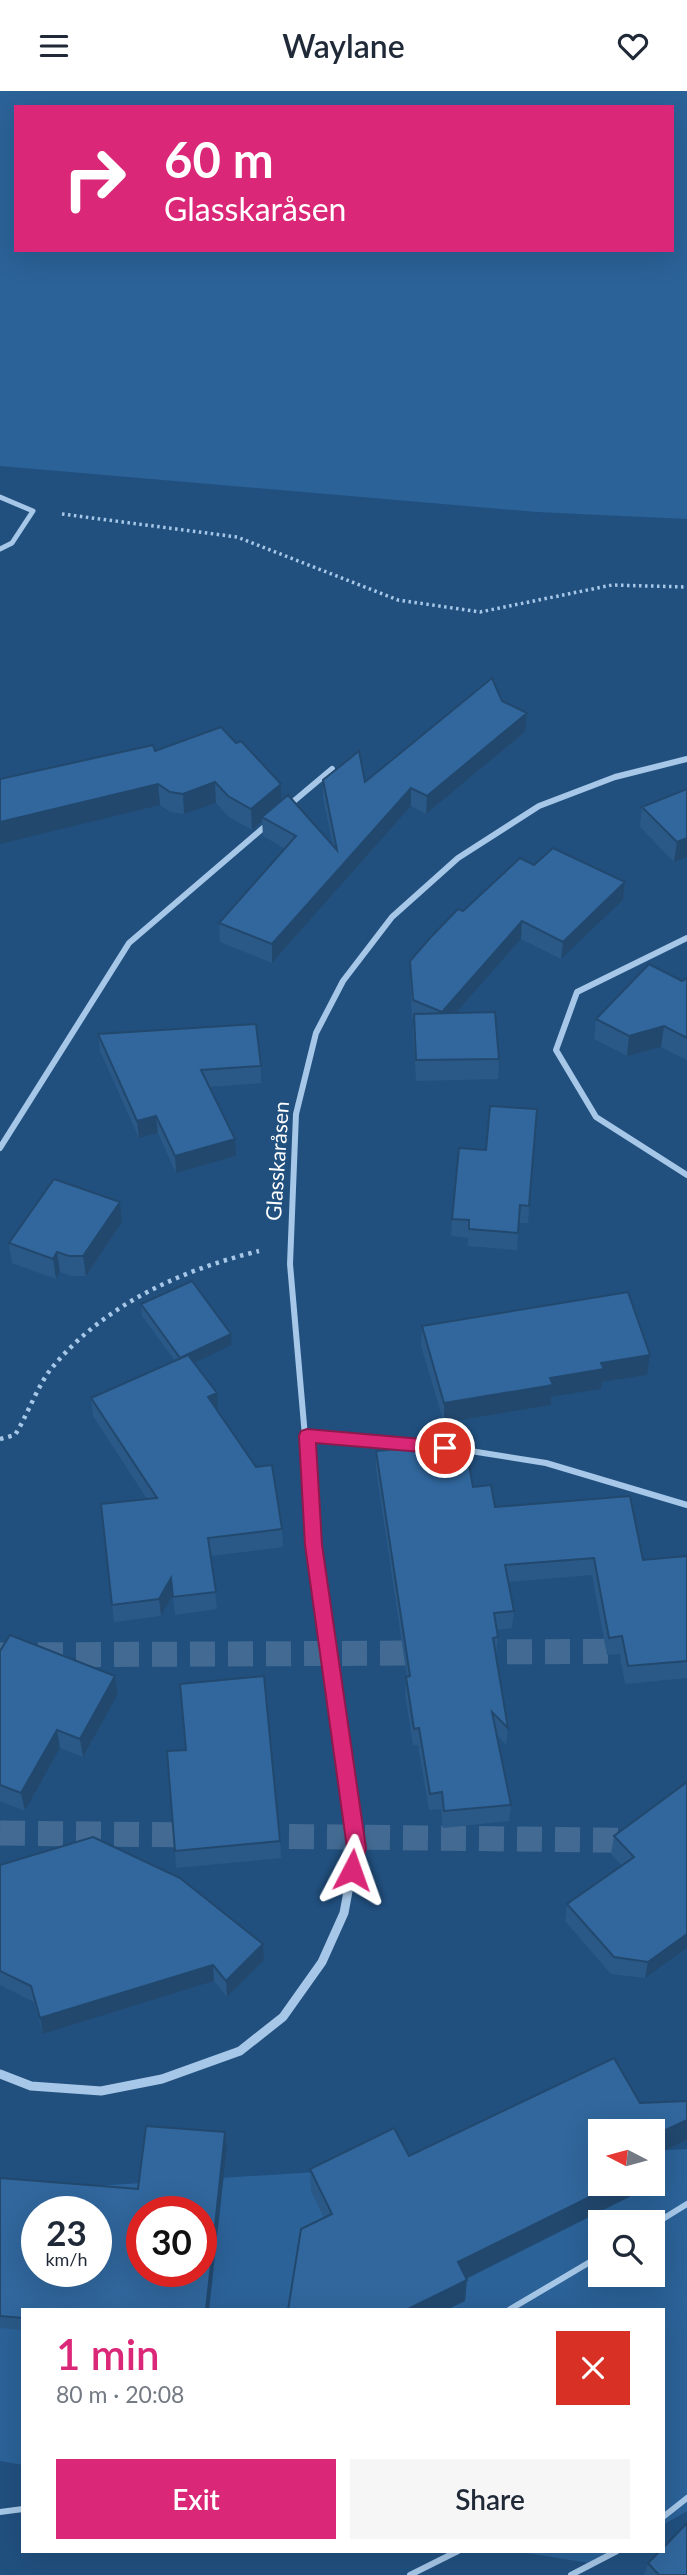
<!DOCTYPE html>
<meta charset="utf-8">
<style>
:root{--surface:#fff;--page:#f6f6f7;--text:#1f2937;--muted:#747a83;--accent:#db2777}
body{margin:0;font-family:Lato,sans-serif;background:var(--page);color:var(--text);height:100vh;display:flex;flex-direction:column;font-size:26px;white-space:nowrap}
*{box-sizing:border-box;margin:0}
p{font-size:23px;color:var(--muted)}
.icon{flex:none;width:38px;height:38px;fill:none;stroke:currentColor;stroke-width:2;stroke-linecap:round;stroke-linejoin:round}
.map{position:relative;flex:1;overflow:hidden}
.sheet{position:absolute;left:21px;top:2217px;width:644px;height:245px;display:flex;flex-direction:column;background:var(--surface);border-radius:0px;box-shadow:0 7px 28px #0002}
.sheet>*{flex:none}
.hud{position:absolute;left:14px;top:14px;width:660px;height:147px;border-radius:0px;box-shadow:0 7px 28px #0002;background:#db2777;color:#fff;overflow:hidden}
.needle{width:46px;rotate:276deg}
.controls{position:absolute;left:588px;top:2028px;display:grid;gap:14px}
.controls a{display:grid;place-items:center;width:77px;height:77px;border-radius:0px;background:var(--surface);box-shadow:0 7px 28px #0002;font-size:35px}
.speed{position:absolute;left:21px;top:2105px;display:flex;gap:14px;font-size:35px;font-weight:700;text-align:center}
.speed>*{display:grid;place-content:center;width:91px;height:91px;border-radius:50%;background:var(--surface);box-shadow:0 7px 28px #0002;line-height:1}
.speed small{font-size:18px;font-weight:400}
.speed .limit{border:10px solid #d22;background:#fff;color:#111}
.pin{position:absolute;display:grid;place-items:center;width:60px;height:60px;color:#fff;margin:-30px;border:4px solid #fff;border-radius:50%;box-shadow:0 2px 7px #0007}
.me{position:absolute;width:77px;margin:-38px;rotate:4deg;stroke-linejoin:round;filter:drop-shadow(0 0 5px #0008)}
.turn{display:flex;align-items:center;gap:24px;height:147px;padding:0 35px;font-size:32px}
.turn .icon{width:91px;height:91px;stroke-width:2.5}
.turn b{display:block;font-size:49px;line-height:60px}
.round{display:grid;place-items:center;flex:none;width:74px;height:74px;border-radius:0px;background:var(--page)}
.head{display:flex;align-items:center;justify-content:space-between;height:119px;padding:0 35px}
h1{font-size:42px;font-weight:600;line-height:52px;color:var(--accent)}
.action{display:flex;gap:14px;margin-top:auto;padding:14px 35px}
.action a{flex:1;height:80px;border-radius:0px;background:var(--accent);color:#fff;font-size:28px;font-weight:600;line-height:80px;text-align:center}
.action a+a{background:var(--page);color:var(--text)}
header{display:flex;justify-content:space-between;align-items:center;height:91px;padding:0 35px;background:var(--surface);font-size:32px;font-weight:600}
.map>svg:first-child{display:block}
</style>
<header><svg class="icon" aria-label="menu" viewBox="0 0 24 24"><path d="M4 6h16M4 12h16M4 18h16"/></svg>Waylane<svg class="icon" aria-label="heart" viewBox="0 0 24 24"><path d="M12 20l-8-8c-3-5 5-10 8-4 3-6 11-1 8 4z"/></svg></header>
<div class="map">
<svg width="687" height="2484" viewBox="0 0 687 2484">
<rect width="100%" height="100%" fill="#21507f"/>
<!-- green -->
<path fill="#2b6298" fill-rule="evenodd" d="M0 0H687V428L537 421 0 375ZM16 16H672V159H16Z
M687 2058V2420L663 2434V2219H23V2374L0 2370V2101L600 2063V2093H653V2060ZM37 2121H96V2180H37ZM142 2121H201V2180H142ZM600 2132H653V2184H600Z
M521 2461H617L595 2473Z"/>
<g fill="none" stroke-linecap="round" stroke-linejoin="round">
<!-- highway-tunnel -->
<path stroke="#426a92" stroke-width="25" stroke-dasharray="25 13" stroke-linecap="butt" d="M469 1561 687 1560
M0 1564 429 1562
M0 1742 201 1744
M251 1745 687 1750"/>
<!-- path-far1 -->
<path stroke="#a6c7e7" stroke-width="3.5" stroke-dasharray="2.5 3.5" stroke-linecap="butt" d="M62 423 237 446 398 509 480 521 612 494 687 496"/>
<!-- path -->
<path stroke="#a6c7e7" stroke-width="4.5" stroke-dasharray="3.5 5" stroke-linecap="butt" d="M0 1348 15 1344C27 1325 38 1294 51 1278 103 1214 181 1179 259 1160"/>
<!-- lane -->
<path stroke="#a6c7e7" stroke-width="6" d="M653 2134 687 2113
M509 2219 600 2165
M0 2421 23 2418
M663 2426 687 2407
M410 2484 458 2460
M571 2484 617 2460"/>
<!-- street-far2 -->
<path stroke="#a6c7e7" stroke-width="5" d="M0 406 33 420 12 452 0 458"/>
<!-- street-far1 -->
<path stroke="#a6c7e7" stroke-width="6" d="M288 715 332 678
M687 847 577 901 556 959 596 1026 687 1084
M0 1057 129 852 269 732
M307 1345 435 1356
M458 1358 546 1372 687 1414
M312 1426 290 1173 296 1023 316 942 343 890 392 826 458 767 539 715 615 686 687 668"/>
<!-- street -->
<path stroke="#a6c7e7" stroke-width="9" d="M0 1983 31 1995 101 2000 162 1988 240 1960 283 1926 322 1871 344 1822 356 1757 312 1425"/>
</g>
<!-- wall -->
<path fill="#2a5987" d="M502 610 527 622 525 641 426 723 411 715 272 872 220 851 219 832 285 758 263 745 262 730 252 739 229 726 216 712 184 723 171 721 160 714 155 660 236 652 281 693V710L333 754 323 707V689L365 691Z
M687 698 674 771 640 736 642 716Z
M534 774 625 791 623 809 561 868 521 848 456 922 499 968 498 988 416 990 413 943 414 928 412 927 410 888V870L463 820Z
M687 887V969L661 956 627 965 594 948 596 928Z
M98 943 261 975V992L210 996 236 1065 176 1082 158 1042 139 1047 100 960Z
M537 1018 528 1132H519L517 1159 468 1155V1147L451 1145 452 1128 486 1059Z
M120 1111 122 1131 86 1185H71L60 1181 56 1188 12 1172 9 1152Z
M141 1213 231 1243 232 1254 194 1271 218 1320 282 1438 283 1456 211 1465 217 1518 175 1524 173 1504 161 1525 114 1531 101 1413 147 1408 93 1325 91 1307 175 1270 142 1225Z
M422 1235 647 1284 602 1291 601 1298 551 1306V1314L444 1332 421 1255Z
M376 1360 473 1396 495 1416 643 1469 687 1465V1587L625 1593 620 1563 607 1564 592 1484 508 1491 514 1520 512 1537 497 1539 498 1546 496 1563 508 1637 506 1654 497 1644 511 1714 509 1730 443 1737 441 1718 429 1719 418 1654H413L405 1603 406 1586H407L376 1378Z
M0 1560 115 1585 118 1603 83 1666 60 1657 25 1720 0 1710Z
M687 1691 645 1887 611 1883 565 1830 567 1813 622 1775 611 1763 614 1745Z
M280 1750 281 1767 176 1777 175 1760Z
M0 1774 263 1853 264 1869 227 1906 214 1890 43 1943 34 1911 0 1894Z
M687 2010V2049L653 2065V2040H600L643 2099 466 2187 465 2210 446 2219H288L324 2127 311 2100 310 2078 409 2065 640 2012Z
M227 2055 209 2219H23V2239L0 2237V2087L138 2098Z
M648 2472 687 2484H644Z"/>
<!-- shaded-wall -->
<path fill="#22486e" d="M527 622 525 641 426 723 427 705Z
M215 691 216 712 184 723 183 703Z
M158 693 160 714 0 753V731Z
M281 693V714L262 726V730L252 739 251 718Z
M411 697V715L272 872V853Z
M687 747V766L674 771 677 751Z
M625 791 623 809 561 868 563 851Z
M522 830 521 848 441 939 442 921Z
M664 935 661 956 627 965 629 945Z
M156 1025 158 1042 139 1047 137 1030Z
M235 1048 236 1065 176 1082 175 1065Z
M120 1111 122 1131 86 1185 83 1165Z
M57 1161 60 1181 56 1188 53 1168Z
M231 1243 232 1254 181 1278 180 1267Z
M650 1264 647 1284 602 1291 601 1298 551 1306V1314L444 1332V1312L550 1287 601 1272Z
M217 1302 218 1320 208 1306Z
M171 1487 173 1504 161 1525 159 1508Z
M115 1585 118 1603 83 1666 80 1648Z
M57 1639 60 1657 25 1720 21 1702Z
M687 1843V1857L645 1887 648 1871Z
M263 1853 264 1869 227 1906 226 1890Z
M213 1874 214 1890 43 1943 40 1927Z
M687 2029V2049L653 2065V2045Z
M225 2041 227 2055 209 2219H206Z
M616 2093H645L643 2099 456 2193 458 2171Z
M467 2189 465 2210 446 2219H406Z"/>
<!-- building -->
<path fill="#31679d" stroke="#22486e" stroke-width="2" fill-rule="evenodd" d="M492 587 502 610 527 622 427 705 411 697 272 853 219 832 296 745 262 726 288 704 337 759 323 689 359 660 365 691Z
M221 636 236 652 241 650 281 693 251 718 228 705 215 691 183 703 170 701 158 693 0 731V688L153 654 155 660Z
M687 698V747L677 751 642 716Z
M553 757 625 791 563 851 522 830 442 921 413 909 410 870 430 847 458 818 463 820 520 767 534 774Z
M649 873 682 890 687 887V947L664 935 629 945 596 928Z
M495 921 499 968 416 969 414 923Z
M256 933 261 975 201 979 235 1048 175 1065 156 1025 137 1030 98 943Z
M490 1015 537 1018 529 1115 520 1114 518 1142 469 1138V1129L452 1128 459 1057 486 1059Z
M54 1088 120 1111 83 1165H69L57 1161 53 1168 9 1152Z
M192 1190 231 1243 180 1267 141 1213Z
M628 1201 650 1264 601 1272 604 1278 550 1287 553 1294 444 1312 422 1235Z
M188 1264 217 1302 208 1306 256 1376 272 1374 282 1438 208 1447 216 1501 173 1506 171 1487 159 1508 112 1514 101 1413 157 1407 91 1307Z
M465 1352 473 1396 491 1394 495 1416 630 1405 643 1469 687 1465V1570L628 1575 622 1545 609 1547 594 1467 505 1474 514 1520 494 1522 498 1546 493 1547 508 1637 492 1621 511 1714 444 1720 442 1701 430 1703 419 1637 414 1638 406 1586 410 1585 376 1360Z
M10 1544 115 1585 80 1648 57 1639 21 1702 0 1694V1560Z
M264 1585 280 1750 175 1760 167 1660 186 1659 180 1593Z
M687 1691V1843L648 1871 614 1866 567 1813 634 1766 614 1745Z
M93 1746 180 1787 263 1853 226 1890 213 1874 40 1927 31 1895 0 1880V1774Z
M614 1967 640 2012 687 2010V2029L653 2045V2040H600V2093H616L458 2171 467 2189 406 2219H288L301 2138 332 2123 310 2078 394 2037 409 2065Z
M146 2035 225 2041 206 2219H23V2227L0 2225V2087L138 2098ZM37 2121H96V2180H37ZM142 2121H201V2180H142Z
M687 2432V2484H659L648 2472 660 2460H663V2457Z"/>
<!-- route -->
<path fill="#db2777" stroke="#8e194d" stroke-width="2" d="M307 1338 445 1350 451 1352 453 1357 451 1361 445 1363 316 1352 322 1454 366 1757 359 1785 352 1787 346 1785 343 1779 347 1757 305 1454 299 1345 301 1340Z"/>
<g text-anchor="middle" stroke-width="7" stroke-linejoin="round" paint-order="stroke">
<!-- street labels -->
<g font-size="21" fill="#fff" stroke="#21507f">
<text transform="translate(278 1070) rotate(-86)" y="7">Glasskaråsen</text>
</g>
</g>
</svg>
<div class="controls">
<a><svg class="needle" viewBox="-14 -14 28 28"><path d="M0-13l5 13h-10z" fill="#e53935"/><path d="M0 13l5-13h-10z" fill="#747a83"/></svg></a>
<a><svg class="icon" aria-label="search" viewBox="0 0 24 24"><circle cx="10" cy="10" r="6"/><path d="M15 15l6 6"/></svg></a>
</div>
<div class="speed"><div>23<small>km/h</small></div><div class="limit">30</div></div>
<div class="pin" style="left:445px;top:1357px;background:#d93025"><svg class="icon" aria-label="arrive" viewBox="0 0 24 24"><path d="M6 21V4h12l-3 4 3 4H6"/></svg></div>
<svg class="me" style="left:352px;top:1779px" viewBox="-20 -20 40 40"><path d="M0-17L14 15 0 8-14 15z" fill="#db2777" stroke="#fff" stroke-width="4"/></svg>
<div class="hud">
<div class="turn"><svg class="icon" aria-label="right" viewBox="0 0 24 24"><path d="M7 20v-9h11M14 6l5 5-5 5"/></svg><div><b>60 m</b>Glasskaråsen</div></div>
</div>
<section class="sheet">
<div class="head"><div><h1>1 min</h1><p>80 m · 20:08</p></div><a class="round" style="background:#d93025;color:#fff"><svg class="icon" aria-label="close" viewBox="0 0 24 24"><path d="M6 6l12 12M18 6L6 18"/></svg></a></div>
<div class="action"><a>Exit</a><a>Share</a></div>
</section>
</div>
